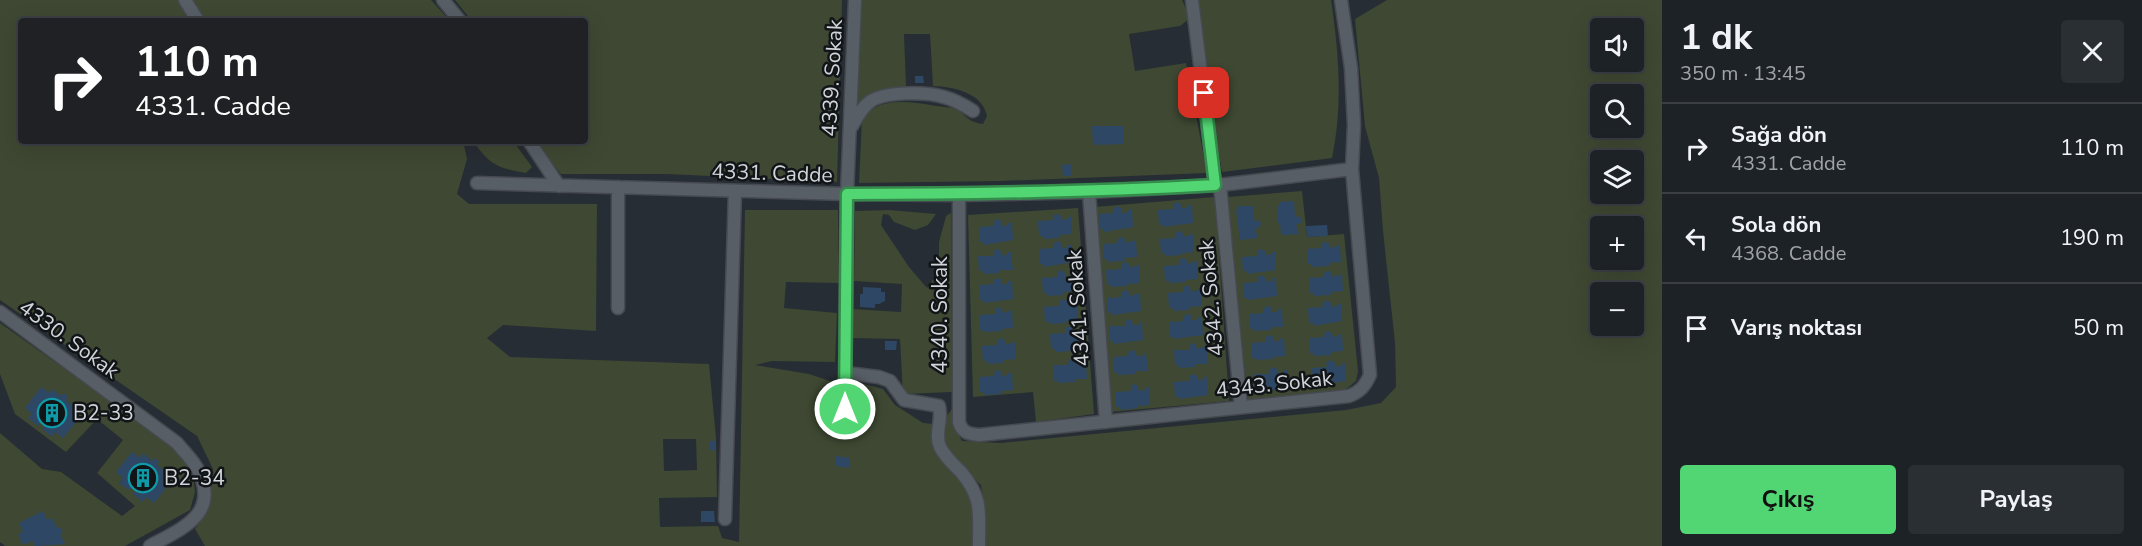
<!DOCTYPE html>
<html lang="tr">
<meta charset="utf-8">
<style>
:root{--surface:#1d2227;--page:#2a2f33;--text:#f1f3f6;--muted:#a0a4a7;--line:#3b3f44;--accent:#52d673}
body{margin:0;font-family:"Nunito Sans",sans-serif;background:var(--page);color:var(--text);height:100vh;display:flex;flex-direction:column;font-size:22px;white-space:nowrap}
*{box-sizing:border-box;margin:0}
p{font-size:20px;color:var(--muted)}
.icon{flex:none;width:33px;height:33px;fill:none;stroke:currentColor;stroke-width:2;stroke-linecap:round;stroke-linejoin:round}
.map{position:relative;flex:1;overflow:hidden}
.panel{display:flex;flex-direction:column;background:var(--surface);width:480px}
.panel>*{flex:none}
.banner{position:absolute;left:18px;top:18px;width:570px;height:126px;border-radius:6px;box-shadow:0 6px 24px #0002,0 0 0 2px var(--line);background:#202124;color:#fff;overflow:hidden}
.controls{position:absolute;left:1590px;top:18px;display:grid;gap:12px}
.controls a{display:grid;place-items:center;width:54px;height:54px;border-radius:6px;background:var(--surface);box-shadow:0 6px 24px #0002,0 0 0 2px var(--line);font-size:30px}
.pin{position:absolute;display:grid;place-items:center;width:51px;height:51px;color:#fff;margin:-26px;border-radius:12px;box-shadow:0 3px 9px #0006}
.me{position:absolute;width:66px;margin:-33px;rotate:0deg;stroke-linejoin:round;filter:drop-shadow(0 0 4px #0008)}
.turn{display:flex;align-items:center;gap:21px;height:126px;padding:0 18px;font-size:27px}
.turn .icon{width:78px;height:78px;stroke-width:2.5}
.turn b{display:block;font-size:42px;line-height:51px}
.round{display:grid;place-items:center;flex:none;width:63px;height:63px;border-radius:6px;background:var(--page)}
.summary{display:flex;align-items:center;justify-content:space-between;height:102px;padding:0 18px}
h1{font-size:36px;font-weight:700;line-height:45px}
.button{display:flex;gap:12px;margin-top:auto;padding:12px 18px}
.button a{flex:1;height:69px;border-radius:6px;background:var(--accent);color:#111;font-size:24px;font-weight:700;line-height:69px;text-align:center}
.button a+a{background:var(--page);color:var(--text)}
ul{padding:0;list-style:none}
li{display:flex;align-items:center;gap:18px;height:90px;padding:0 18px;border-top:2px solid var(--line)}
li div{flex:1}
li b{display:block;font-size:22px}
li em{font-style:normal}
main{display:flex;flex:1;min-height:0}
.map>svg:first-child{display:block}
</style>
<main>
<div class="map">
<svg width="1662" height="546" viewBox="0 0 1662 546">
<rect width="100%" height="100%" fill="#272d34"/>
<!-- green -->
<path fill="#3e4832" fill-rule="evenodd" d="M0 0H180L194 21H21V141H463L467 159 457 194 469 204H597L596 331 503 325 487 338 510 357 709 364 716 438 717 497 659 498 660 527 718 526 722 538 739 542 745 210H838L839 283 786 282 784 308 837 313 835 362 772 361 755 365 809 374 836 383 837 417 855 409 856 382 883 389 895 405 923 423 934 424 955 471 969 491 975 509 973 546H205L195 529 208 511 213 469 197 436 0 300ZM663 439H696L697 470 664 471Z
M191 0H431L450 21H202Z
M455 0H842L837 182 667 174H561L546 156 538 141H585V21H472Z
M860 0H1182L1190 18 1180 26 1129 34 1135 71 1186 63 1207 173 1000 181 859 183 862 118C880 96 911 102 936 106 942 107 950 107 955 109 967 114 966 122 983 124L987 116C982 92 953 87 933 86L930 34H904L906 86C886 90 870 91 855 107Z
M1198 0H1331C1339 53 1343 105 1332 158L1222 172 1211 109Z
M1387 0H1662V546H981L983 500 981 485 958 463 941 439 946 417 952 409 953 425 962 441 1001 443 1346 410 1381 403 1396 387 1395 343 1383 231 1379 178 1365 126 1355 19ZM1600 28H1634V62H1600ZM1600 94H1634V128H1600ZM1600 160H1634V194H1600ZM1600 226H1634V260H1600ZM1600 292H1634V326H1600Z
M473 141H513L532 167 526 173C497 168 490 165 473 141Z
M1302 191 1307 237 1344 234 1358 371 1356 381 1345 390 1248 400 1227 197Z
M1215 197 1229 401 1110 412 1094 207Z
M1078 208 1094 414 1036 422 1033 392 973 397 968 215Z
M889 210 936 214 928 225 915 230 894 222 889 215 883 214 881 225 909 267 927 288 939 271V242L946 216 951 213 952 392 903 394 900 339 851 338 852 309 901 312 902 284 854 281 855 211Z
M0 323 175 447 192 467 195 492 190 510 125 546H5L0 542V433L42 469 61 472 122 516 135 506 97 473 123 440 97 419 66 452 15 414 0 374Z"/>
<!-- building -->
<path fill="#2d4765" d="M915 76H923L924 83H915Z
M1092 126H1123L1124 144 1093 145Z
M1072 164V176H1063L1062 165Z
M1294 201 1295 216 1300 217 1302 220 1300 224H1296L1299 234 1281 235 1280 223H1278L1277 206H1279V202Z
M1176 202 1180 203 1182 208H1188V205H1192L1193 223 1163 227V225H1159L1158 210 1174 209 1173 205Z
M1118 206 1122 209V213L1128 212V210L1132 209 1133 227 1104 232V229H1100L1099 214 1114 213V208Z
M1238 206H1253L1254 221 1258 220 1261 223 1260 227 1255 229 1258 238 1240 240 1236 210H1238Z
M1057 214 1061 216V220L1067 219V217H1071L1072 234 1060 235V238L1043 239V236H1039L1038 221 1053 220V215Z
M998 219 1002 222V226L1008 225V223H1012L1013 240 984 245V242H980L979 227 994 226V221Z
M1327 225 1328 236 1307 237 1306 226Z
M1179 231 1183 233V237L1193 234 1194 252 1182 253V255L1165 256V253L1161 254 1160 239 1175 238V233Z
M1121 237 1125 239 1126 243 1136 240 1137 257 1124 258 1125 261 1108 262 1107 259H1103V244L1118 243V239Z
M1058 241 1062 244V248L1068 247V245H1072L1073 262 1044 267V264H1040L1039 249 1054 248V243Z
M1326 242 1330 244V248L1340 245 1341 262 1329 263V266L1312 267V264H1308L1307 249 1322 248V243Z
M997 249 1001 251 1002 255H1008L1007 252H1011L1013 270H1000V273L983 274V271H979L978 256H993L994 251Z
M1261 249 1265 251V255H1271V252H1275L1276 270 1247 274V271L1243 272 1242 257 1257 256V251Z
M1183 258 1187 260V264L1197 261 1198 279 1186 280V282L1169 283V281H1165L1164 266 1179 265V260Z
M1125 262 1129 264V268L1139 265 1140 283 1128 284V286L1111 287V285H1107L1106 270 1121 269V264Z
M1061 270 1065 273V277L1071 276V274H1075L1076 291 1064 292V295L1047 296V293H1043L1042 278 1057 277V272Z
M1328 271 1332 273V277L1342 274 1343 291 1331 292V295L1314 296V293H1310L1309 278 1324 277V273Z
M1262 275 1266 278V281H1273L1272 278H1276L1277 296 1248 300V298H1244L1243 283 1258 282V277Z
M998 278 1002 280V284H1008V281H1012L1013 299 984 303V300H980L979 285 994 284V280Z
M1185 286H1190L1191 292 1201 289 1202 306 1190 307V310L1173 311V308H1169L1168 293 1183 292V289Z
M863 287 881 288V292H885V301L879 304H875V308L860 307V294H863Z
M1126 290 1129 292 1130 296 1140 293 1141 311 1112 315 1111 312 1108 313 1107 298 1122 297V292Z
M1063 299 1067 301V305H1073V303L1077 302 1078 320 1066 321V323L1049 324V322H1045L1044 307 1059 306V301Z
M1327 300 1331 303V307L1337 306V304H1341L1342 321 1313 326V323H1309L1308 308 1323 307 1322 304Z
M1268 306 1272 308V312H1278V309H1282L1283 327H1271V330L1254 331V328L1250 329 1249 314 1264 313V308Z
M998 307 1002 309 1003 313 1012 310 1013 328 1001 329 1002 331 984 332V330H980L979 315 995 314V309Z
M1188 314 1192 316V320H1198V317H1202L1203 335 1174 339V337H1170L1169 322 1184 321V316Z
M1128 319 1132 321 1133 325H1139V322H1142L1143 340 1114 344V341H1110V326H1125V321Z
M1069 326 1073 329V333L1083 330 1084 347 1072 348V351L1055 352V349H1051L1050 334 1065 333V328Z
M1328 331 1332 333 1333 337 1339 336 1338 334H1342L1343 351 1331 352V355L1314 356V353H1310L1309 338 1324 337 1325 332Z
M1270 335 1274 337V341H1280V339L1284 338 1285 356 1273 357V359L1256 360V358H1252L1251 343 1266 342V337Z
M1001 338 1005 341V345L1015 342 1016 359 1004 360V363L987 364V361H983L982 346 997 345V340Z
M885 341H897L896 350H885Z
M1193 343 1196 345 1197 349 1207 346 1208 364H1196V367L1179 368 1178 365H1175L1174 350H1189V345Z
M1131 350 1135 351 1137 356H1143V353H1146L1148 371H1136V374L1118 375V372H1114L1113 357 1128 356V353Z
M1072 358 1076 360V364H1083L1082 361H1086L1087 379H1075V382L1058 383V380L1054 381 1053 365H1068L1069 360Z
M1331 360 1335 363V367L1341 366V364L1345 363 1346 381 1317 385 1316 383H1313L1312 368 1327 367 1326 363Z
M1273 367 1277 369V373H1284L1283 370H1287L1288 388 1259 392V389L1255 390 1254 374H1269L1270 369Z
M995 370 1001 371 1002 376 1008 375V373H1012L1013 390 1001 391V394L984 395V392H980L979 377 994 376Z
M1193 374 1197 376V380H1204V377H1207L1208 395 1179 399V397H1175L1174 382 1189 381 1190 376Z
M1134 384 1138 386 1139 391 1145 390V388L1149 387 1150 405 1138 406V408L1121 410 1120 407H1116V392L1131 391V386Z
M41 387 49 393 52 389 61 396 64 393 68 397 66 400 75 408 72 412 79 418 63 438 55 432 52 437 42 429 48 422 44 418 38 426 28 418 32 414 25 408Z
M710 441H715V450H710Z
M132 452 140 458 143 453 152 461 155 458 159 462 157 465 166 472 163 477 170 483 154 503 146 497 143 502 133 494 140 487 135 483 129 490 119 483 123 478 116 472Z
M836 456 850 458 849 468 835 466Z
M43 511 47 520 52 518 57 528 60 527 63 532 60 534 65 544 35 546 32 541 23 545 18 534 23 532 19 523Z
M701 511H714L715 522H701Z"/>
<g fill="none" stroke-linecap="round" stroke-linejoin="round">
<!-- minor casing -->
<g stroke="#464a50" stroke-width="15">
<path id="minor" d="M185 0 198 21
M443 0 460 21
M1192 0 1215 185
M852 126C857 117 862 107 871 101 887 91 927 92 944 97 955 100 964 105 973 111
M529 141 559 186
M477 183 847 194 959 195 1089 192 1220 185 1352 169
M1220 185 1241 407
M618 187V308
M1089 192 1106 422
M959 195V422C962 433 969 434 979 435L1349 396C1360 392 1365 386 1370 375L1352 169 1354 125 1351 68 1341 0
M0 312 177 443C184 452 193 460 198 470 220 514 183 528 150 546
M846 373 879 377 890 381 904 400 939 406C943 421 934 433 940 447 945 457 953 464 961 472 983 498 979 513 979 546
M845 409 847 194 855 0
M725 519 735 191"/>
</g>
<!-- minor -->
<use href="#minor" stroke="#585e66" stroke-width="12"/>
</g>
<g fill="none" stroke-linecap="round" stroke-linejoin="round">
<!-- route casing -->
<g stroke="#358b4b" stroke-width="15">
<path id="route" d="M845 409 847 194C970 194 1092 192 1215 185L1204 93"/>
</g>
<!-- route -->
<use href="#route" stroke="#52d673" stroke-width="10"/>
</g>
<!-- icons -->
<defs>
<g id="building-ring" transform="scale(1.5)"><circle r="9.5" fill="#121518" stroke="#0f9aa8" stroke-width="1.5"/><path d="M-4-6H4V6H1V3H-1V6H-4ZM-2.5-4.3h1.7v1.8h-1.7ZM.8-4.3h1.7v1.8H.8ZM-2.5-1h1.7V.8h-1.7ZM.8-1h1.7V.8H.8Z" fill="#0f9aa8"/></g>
</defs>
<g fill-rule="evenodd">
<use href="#building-ring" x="52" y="413"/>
<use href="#building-ring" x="143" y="478"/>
</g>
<g text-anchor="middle" stroke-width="5" stroke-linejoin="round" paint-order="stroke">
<!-- street labels -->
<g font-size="21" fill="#d1d4d9" stroke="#121518">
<text transform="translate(832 78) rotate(-87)" y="7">4339. Sokak</text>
<text transform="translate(772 173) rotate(2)" y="7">4331. Cadde</text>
<text transform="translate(1211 298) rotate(-95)" y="7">4342. Sokak</text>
<text transform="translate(1078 308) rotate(-94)" y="7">4341. Sokak</text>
<text transform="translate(940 315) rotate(-90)" y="7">4340. Sokak</text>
<text transform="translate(69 339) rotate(36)" y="7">4330. Sokak</text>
<text transform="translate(1274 384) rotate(-6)" y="7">4343. Sokak</text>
</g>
<!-- poi labels -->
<g font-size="21" fill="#d1d4d9" stroke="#121518" text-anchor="start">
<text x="73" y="420">B2-33</text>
<text x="164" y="485">B2-34</text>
</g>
</g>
</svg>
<div class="controls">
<a><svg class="icon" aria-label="sound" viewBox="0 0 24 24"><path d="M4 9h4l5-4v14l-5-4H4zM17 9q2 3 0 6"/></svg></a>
<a><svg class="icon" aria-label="search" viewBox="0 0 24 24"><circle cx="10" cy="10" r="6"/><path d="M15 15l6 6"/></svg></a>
<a><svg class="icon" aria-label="layers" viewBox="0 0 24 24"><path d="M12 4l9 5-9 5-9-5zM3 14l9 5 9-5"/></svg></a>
<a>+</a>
<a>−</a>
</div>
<div class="pin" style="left:1204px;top:93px;background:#d93025"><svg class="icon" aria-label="arrive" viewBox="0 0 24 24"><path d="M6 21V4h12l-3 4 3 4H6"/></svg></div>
<svg class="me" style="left:845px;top:409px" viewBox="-20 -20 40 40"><circle r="17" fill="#52d673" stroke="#fff" stroke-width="3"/><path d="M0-11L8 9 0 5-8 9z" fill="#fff"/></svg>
<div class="banner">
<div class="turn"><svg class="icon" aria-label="right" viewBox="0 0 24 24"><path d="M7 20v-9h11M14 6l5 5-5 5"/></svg><div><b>110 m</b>4331. Cadde</div></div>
</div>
</div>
<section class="panel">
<div class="summary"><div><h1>1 dk</h1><p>350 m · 13:45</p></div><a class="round"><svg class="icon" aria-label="close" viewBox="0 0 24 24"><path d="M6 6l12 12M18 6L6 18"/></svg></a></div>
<ul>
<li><svg class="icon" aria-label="right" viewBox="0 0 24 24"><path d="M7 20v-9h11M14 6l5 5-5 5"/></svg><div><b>Sağa dön</b><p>4331. Cadde</p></div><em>110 m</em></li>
<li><svg class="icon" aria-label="left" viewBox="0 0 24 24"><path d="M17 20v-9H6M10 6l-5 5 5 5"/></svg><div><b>Sola dön</b><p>4368. Cadde</p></div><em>190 m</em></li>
<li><svg class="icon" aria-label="arrive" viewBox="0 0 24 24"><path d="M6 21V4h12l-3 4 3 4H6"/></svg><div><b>Varış noktası</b></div><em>50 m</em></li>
</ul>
<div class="button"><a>Çıkış</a><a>Paylaş</a></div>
</section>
</main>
